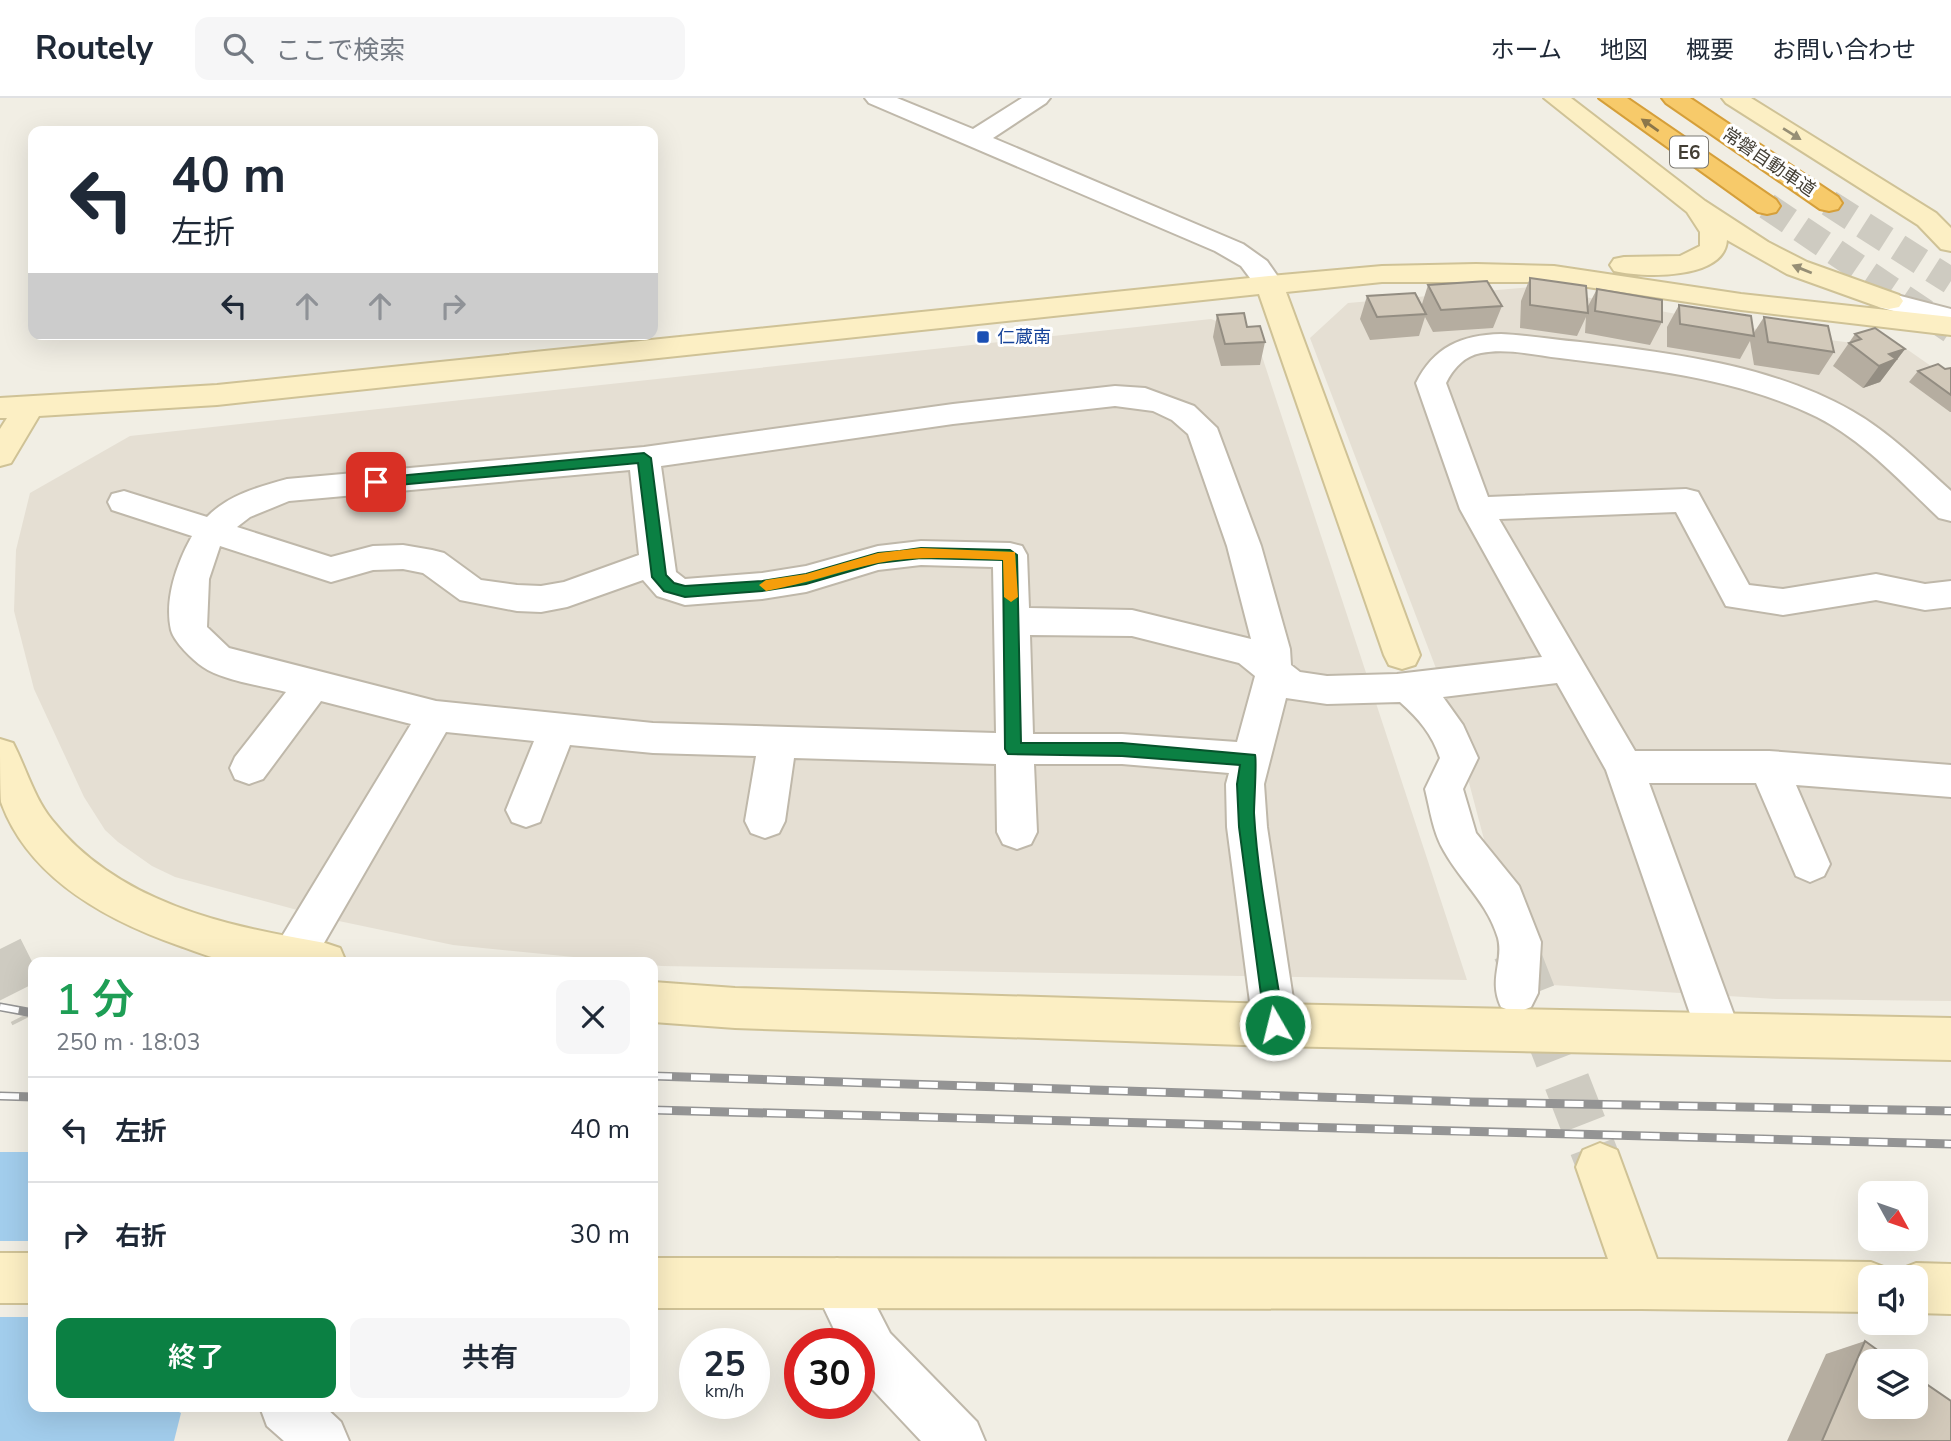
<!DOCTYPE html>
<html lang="ja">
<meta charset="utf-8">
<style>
:root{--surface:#fff;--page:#f6f6f7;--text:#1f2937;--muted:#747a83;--line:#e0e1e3;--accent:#0b8043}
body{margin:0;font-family:"Nunito Sans","Noto Sans JP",sans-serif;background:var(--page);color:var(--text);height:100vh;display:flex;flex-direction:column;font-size:26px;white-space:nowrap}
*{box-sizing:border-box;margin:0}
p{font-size:23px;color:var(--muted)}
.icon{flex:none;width:38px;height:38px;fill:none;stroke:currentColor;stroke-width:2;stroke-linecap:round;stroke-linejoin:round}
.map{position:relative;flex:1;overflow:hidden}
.side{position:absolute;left:28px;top:859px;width:630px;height:455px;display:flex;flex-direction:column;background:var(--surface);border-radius:14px;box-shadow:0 7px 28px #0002}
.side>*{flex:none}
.banner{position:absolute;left:28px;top:28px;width:630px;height:214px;border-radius:14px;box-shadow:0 7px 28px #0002;background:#fff;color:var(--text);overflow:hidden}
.needle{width:46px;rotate:130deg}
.tools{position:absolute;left:1858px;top:1083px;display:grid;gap:14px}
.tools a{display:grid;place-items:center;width:70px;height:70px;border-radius:14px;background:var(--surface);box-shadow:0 7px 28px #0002;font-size:35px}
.speed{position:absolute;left:679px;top:1230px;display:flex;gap:14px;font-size:35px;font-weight:700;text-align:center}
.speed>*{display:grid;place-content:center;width:91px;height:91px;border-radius:50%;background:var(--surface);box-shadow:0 7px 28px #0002;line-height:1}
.speed small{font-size:18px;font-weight:400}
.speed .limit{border:10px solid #d22;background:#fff;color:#111}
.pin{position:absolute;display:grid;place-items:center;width:60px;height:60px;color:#fff;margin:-30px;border-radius:14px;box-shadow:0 4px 10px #0006}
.me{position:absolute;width:77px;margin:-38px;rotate:352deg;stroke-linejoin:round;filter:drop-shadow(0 0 5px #0008)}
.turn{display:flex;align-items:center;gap:24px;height:147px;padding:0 28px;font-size:32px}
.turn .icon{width:91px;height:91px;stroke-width:2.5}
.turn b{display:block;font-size:49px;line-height:60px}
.lanes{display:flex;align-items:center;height:66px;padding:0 28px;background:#0003;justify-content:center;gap:35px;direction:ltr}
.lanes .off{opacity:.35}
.round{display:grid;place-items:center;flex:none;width:74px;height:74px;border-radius:14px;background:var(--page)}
.headline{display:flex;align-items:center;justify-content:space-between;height:119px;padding:0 28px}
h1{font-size:42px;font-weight:600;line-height:52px;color:#1e9e55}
.button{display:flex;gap:14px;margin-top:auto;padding:14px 28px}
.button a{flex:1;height:80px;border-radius:14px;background:var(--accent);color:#fff;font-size:28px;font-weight:600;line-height:80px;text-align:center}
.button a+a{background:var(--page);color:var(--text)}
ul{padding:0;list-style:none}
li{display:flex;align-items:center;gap:21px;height:105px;padding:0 28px;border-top:2px solid var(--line)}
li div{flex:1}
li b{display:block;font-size:26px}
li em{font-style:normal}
header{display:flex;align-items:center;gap:42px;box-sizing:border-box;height:98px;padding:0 35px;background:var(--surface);border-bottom:2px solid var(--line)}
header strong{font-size:33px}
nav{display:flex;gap:38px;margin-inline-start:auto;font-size:24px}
.search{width:490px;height:63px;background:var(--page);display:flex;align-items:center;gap:18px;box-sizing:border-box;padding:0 24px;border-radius:14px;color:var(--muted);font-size:26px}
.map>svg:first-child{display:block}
</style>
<header>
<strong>Routely</strong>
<div class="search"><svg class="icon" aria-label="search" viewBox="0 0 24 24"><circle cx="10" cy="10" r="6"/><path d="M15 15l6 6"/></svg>ここで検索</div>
<nav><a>ホーム</a><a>地図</a><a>概要</a><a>お問い合わせ</a></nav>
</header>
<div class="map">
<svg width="1951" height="1343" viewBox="0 0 1951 1343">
<rect width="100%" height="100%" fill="#f1eee4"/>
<!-- residential -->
<path fill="#e5dfd3" d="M1531 189 1790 237 1908 252 1951 282V903L1776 901 1522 885 1445 594 1310 240 1348 205Z
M1211 221 1255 237 1467 882 661 868 653 867V864H624L453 847 334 822 175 779 152 768 118 744 105 732 84 699 34 591 14 513 16 452 30 395 130 338Z"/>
<!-- water -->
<path fill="#a2cdec" d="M0 1054H28L33 1064V1309H169L181 1315 174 1343H0Z"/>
<!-- pier -->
<path fill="#f1eee4" d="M0 1143H33V1219H0Z"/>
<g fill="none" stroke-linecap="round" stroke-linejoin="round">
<!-- street-tunnel -->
<path stroke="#cecbc1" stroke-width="46" stroke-dasharray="46 24" stroke-linecap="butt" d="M0 851 33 917"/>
<!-- secondary-tunnel -->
<path stroke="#cecbc1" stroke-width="46" stroke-dasharray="46 24" stroke-linecap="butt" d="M1516 853 1600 1069"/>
<!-- highway-tunnel -->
<path stroke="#cecbc1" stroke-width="27" stroke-dasharray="27 14" stroke-linecap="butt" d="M1829 105 1951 183
M1767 108 1951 232"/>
<!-- street casing -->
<g stroke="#bfb8aa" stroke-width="4">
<path id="street" d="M865 0H897L973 31 1022 0H1050L1046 5 993 40 1243 146 1267 163 1283 186 1279 192 1269 194 1259 192 1241 168 1215 153 869 5Z
M1889 195 1951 211V229L1879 209 1875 203 1879 197Z
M1501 236C1527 237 1554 242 1580 244 1671 255 1772 267 1852 313 1889 334 1920 365 1951 393V423L1939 420C1901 384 1864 343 1817 319 1738 280 1646 271 1560 260 1534 257 1506 250 1481 255 1464 258 1453 271 1446 285L1488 399 1686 391 1698 394 1749 487 1783 491 1876 476 1925 486 1951 483V509L1925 512 1876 502 1783 517 1726 508 1676 414 1499 421 1635 653H1769L1951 667V699L1796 687 1830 766 1824 778 1810 784 1796 778 1756 685H1649L1741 936 1735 951 1719 957 1703 951 1697 936 1606 672 1557 585 1443 599 1463 627 1478 660 1463 691 1476 735 1519 788 1541 844 1538 895 1531 909 1516 915 1501 909C1488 881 1504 863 1498 840 1487 804 1462 785 1444 753 1433 735 1430 711 1425 691L1440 660C1432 636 1419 621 1400 604L1327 606 1286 600 1264 686 1267 729 1297 927 1291 942 1275 948 1259 942 1253 927 1227 729 1226 686 1229 675 1122 666H1034L1037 734 1031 746 1017 751 1003 746 997 734 996 666 794 660 785 723 779 735 765 740 751 735 745 723 756 658 653 655 570 647 540 724 526 729 512 724 506 712 534 643 446 634 313 864H274L272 859 278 845 411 626 321 603 263 681 249 686 235 681 230 670 235 659 286 594C263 588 221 582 203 569 193 562 174 544 171 532 164 501 177 465 192 438L112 412 108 404 112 396 124 393 207 419C228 397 258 389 287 381L644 349 953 306 1115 288 1145 290 1194 308 1217 330 1261 448 1290 551 1291 567 1300 574 1327 578 1397 576 1542 559 1460 411 1416 285C1434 249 1461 237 1501 236ZM1115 308 1153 313 1172 322 1188 336 1227 448 1251 541 1132 512 1029 510 1027 457 1022 448 1010 445 921 443 878 448 806 468 762 475 685 481 676 474 661 368 953 326ZM630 372 639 457 564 484 541 488 517 487 481 482 444 455 432 452 403 447 373 448 331 459 237 429 250 419 289 403ZM220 448 331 484 373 472 403 471 423 475 460 502 517 513 541 514 567 509 643 482 657 498 685 507 762 501 806 494 878 472 921 467 993 469 996 635 653 625 436 603 229 550 207 529 209 481ZM1030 537 1132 538 1239 565 1255 578 1237 644 1122 636H1033Z
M837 1160 855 1167 890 1235 977 1324 985 1343H921L859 1277V1246H841L812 1185 819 1167Z
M260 1309H325L341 1324 349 1343H284L267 1328Z"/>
</g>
<!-- secondary casing -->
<g stroke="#cfc296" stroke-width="4">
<path id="secondary" d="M1544 0H1571L1705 103 1768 144 1807 164 1899 197 1903 203 1899 209 1889 211 1879 209 1787 176 1727 142C1725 182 1642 180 1614 173L1610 167 1614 161 1624 159 1680 158 1700 148V134L1687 114Z
M1722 0H1751L1936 115 1951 130V153L1941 151 1918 127 1726 5Z
M1476 166 1554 168 1741 196 1951 219V237L1741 212 1554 184H1382L1286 194 1420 557 1415 567 1402 571 1389 567 1384 557 1259 196 217 307 39 318 11 365 0 368V331L7 320H0V300L217 287 1269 178 1382 168Z
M0 641 13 645C26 670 34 700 52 722 118 805 225 828 325 845L340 850 346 864C310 864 270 869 234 864 217 862 199 855 183 849 110 824 29 782 1 704 0 689 0 657 0 641Z
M653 884 735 890 1275 906 1951 920V962L1275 948 735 930 653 924Z
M1600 1045 1617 1052 1657 1161 1871 1164 1889 1171 1892 1180H1871V1214L1641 1211 653 1210V1160L1608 1161 1576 1069 1583 1052Z
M0 1155H33V1205H0Z
M1916 1165 1951 1166V1216L1916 1215V1180H1895L1898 1172Z"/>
</g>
<!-- highway casing -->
<g stroke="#d59f3a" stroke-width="4">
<path id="highway" d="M1599 0H1627L1776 102 1780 108 1776 114 1767 116 1758 114Z
M1662 0H1690L1838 99 1842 105 1838 111 1829 113 1820 111 1666 5Z"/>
</g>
<!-- street -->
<use href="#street" fill="#fff" fill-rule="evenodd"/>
<!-- secondary -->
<use href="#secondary" fill="#fcefc4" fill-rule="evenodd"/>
<!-- highway -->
<use href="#highway" fill="#f7ca6a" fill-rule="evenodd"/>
<!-- rail casing -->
<g stroke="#949494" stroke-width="9">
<path id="rail" d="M0 909 33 915
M653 978 1471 1004 1951 1013
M0 998 33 999
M653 1012 1951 1046"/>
</g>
<!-- rail -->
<use href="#rail" stroke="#fff" stroke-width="6" stroke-dasharray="19" stroke-linecap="butt"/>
</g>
<!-- wall -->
<path fill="#b5ada0" d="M1530 180 1587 210 1597 191 1662 224 1650 247 1585 235 1586 219 1577 238 1520 230 1521 203Z
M1428 187 1502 208 1493 230 1433 234 1425 219 1419 238 1370 242 1360 221 1367 198 1422 206Z
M1679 207 1753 236 1764 219 1834 254 1819 277 1754 267 1750 243 1740 261 1667 249V229Z
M1217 217 1247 229 1265 244 1260 267 1221 268 1213 239Z
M1855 236 1905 251 1880 284 1863 290 1833 268Z
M1951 270V314H1950L1909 284 1918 273Z
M1865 1243 1951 1343H1787L1826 1256Z"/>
<!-- shaded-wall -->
<path fill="#938d82" d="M1905 251 1880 284 1863 290 1879 268 1889 256Z"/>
<!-- building -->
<path fill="#d2c9ba" stroke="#938d82" stroke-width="2" d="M1530 180 1586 188 1588 215 1530 207Z
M1487 183 1502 208 1441 212 1428 187Z
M1597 191 1662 202V224L1595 213Z
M1415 195 1426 216 1377 219 1367 198Z
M1679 207 1751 218 1754 238 1680 226Z
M1244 215 1247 229 1260 228 1265 244 1225 246 1217 217Z
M1764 219 1828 228 1834 254 1768 244Z
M1875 230 1905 251 1889 256 1896 261 1879 268 1849 245 1861 241 1855 236Z
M1938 266 1945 271 1951 270V297L1918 273Z
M1865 1243 1894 1264H1871V1309H1916V1279L1951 1303V1343H1822Z"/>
<!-- one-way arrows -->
<defs><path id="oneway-solid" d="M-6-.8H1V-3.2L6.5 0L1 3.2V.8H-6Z" transform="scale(1.75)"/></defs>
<use fill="#8b764a" href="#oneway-solid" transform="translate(1650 27) rotate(-145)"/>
<g fill="#968e75">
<use href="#oneway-solid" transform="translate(1792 36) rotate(32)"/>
<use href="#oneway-solid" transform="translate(1802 171) rotate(-158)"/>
</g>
<!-- route -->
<path fill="#0b8043" stroke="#07532c" stroke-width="2" d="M644 355 651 360 666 477 674 485 685 488 762 483 806 476 878 455 900 453 921 450 1010 452 1017 457 1021 645H1122L1255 657C1257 661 1254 704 1254 715 1258 786 1274 857 1284 927L1281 933 1275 936 1268 933 1265 927 1239 729 1237 686 1240 667 1122 658 1008 656 1005 651 1003 462 921 460 878 465 806 486 762 493 685 499 664 493 652 479 638 365 376 389 369 384 376 380Z"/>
<!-- slow -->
<path fill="#f59e0b" d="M921 450 1015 454 1018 499 1011 504 1004 499 1003 462C962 461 919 457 878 465 840 473 805 486 766 493L759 487 766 482 806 476 878 455Z"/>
<!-- markers -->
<rect fill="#1a4fb4" stroke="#fff" stroke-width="2.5" x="976" y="232" width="14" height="14" rx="3.5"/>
<g text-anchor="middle" stroke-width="6" stroke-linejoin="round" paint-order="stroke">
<!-- far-street labels -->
<g font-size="18" fill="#433e34" stroke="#fff">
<text transform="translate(1769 64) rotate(34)" y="6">常磐自動車道</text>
</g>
<!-- far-transit labels -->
<g font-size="18" fill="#164399" stroke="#fff" text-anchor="start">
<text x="997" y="245">仁蔵南</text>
</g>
<!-- shield labels -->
<rect fill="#fff" stroke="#7b7871" stroke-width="2" x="1670" y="38.5" width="38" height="31" rx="5"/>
<g font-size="19" font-weight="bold" fill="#433e34">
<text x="1689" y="61">E6</text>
</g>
</g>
</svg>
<div class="tools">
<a><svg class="needle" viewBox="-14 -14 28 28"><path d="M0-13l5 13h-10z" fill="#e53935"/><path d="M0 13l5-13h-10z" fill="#747a83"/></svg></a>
<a><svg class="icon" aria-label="sound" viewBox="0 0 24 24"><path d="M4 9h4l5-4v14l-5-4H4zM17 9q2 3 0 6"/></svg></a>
<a><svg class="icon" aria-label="layers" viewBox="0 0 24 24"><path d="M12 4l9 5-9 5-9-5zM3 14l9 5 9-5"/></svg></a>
</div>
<div class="speed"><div>25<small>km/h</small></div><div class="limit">30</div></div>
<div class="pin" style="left:376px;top:384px;background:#d93025"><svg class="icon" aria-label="arrive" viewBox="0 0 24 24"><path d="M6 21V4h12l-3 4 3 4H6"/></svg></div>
<svg class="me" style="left:1275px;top:927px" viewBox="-20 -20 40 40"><circle r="17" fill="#0b8043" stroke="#fff" stroke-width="3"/><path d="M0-11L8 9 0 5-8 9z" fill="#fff"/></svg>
<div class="banner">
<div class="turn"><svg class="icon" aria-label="left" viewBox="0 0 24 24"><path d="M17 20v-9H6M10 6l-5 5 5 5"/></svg><div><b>40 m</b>左折</div></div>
<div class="lanes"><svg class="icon" aria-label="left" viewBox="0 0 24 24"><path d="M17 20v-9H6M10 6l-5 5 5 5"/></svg><svg class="icon off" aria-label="ahead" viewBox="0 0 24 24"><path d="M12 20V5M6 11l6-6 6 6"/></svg><svg class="icon off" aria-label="ahead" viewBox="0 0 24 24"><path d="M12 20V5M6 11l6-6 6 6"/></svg><svg class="icon off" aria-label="right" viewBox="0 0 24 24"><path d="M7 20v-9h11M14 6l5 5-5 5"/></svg></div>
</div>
<section class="side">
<div class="headline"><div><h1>1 分</h1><p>250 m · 18:03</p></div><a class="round"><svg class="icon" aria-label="close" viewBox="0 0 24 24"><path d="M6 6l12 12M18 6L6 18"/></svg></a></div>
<ul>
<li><svg class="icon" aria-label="left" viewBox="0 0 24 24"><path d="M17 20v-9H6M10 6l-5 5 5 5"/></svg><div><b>左折</b></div><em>40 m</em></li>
<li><svg class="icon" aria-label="right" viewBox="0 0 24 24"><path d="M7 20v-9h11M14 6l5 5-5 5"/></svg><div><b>右折</b></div><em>30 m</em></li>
</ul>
<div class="button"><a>終了</a><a>共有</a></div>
</section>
</div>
